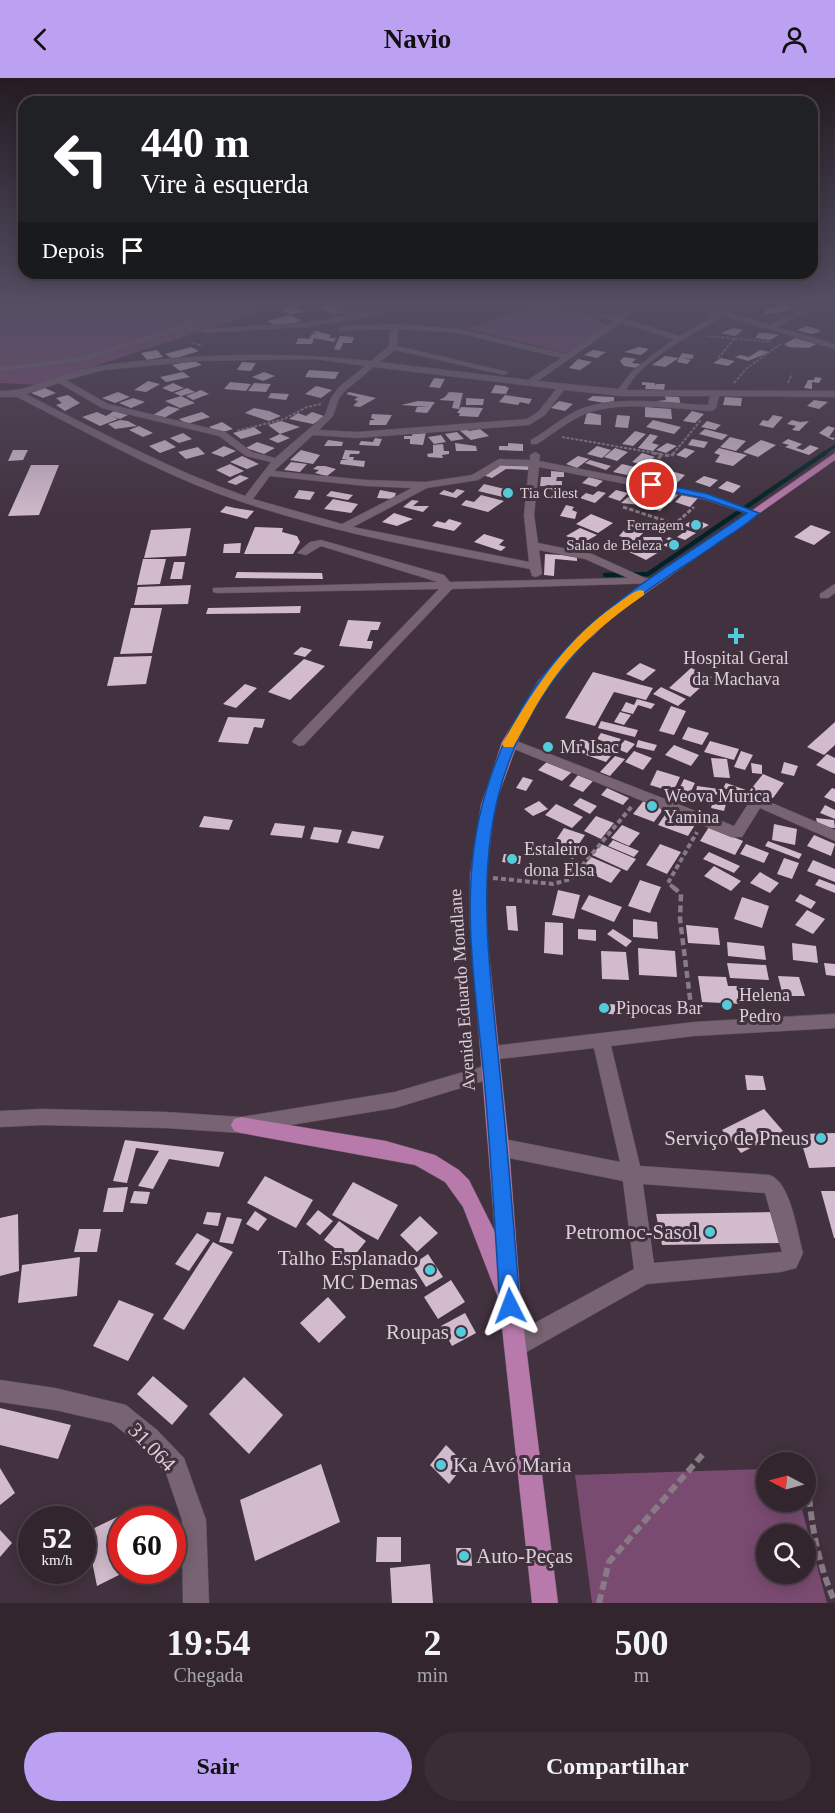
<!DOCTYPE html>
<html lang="pt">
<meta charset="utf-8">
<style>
:root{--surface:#32252e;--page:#3a2d36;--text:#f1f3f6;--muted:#a8a5aa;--line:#4d424a;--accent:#bca0f2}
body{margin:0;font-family:Georgia,serif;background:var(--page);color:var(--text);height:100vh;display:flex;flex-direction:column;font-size:22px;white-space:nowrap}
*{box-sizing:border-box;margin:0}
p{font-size:20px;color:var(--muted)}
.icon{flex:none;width:33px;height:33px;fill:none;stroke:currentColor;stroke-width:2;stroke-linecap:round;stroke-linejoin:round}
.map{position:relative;height:1525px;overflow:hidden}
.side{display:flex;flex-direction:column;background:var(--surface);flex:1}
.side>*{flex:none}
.top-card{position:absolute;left:18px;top:18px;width:800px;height:183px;border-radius:18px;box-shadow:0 3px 15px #0003,0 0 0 2px var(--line);background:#202124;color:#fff;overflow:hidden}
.needle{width:39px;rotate:276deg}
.tools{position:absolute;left:756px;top:1374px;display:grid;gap:12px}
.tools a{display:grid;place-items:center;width:60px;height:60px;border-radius:50%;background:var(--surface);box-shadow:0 3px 15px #0003,0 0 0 2px var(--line);font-size:30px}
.speed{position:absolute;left:18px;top:1428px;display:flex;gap:12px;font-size:30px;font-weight:700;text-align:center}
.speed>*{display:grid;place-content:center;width:78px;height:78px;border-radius:50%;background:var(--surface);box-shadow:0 3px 15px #0003,0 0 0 2px var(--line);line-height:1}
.speed small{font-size:15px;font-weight:400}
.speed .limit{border:9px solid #d22;background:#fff;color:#111}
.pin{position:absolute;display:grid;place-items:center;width:51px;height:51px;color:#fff;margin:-26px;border:3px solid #fff;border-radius:50%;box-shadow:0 2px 6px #0007}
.me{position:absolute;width:66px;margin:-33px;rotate:357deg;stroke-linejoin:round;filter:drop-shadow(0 0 4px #0008)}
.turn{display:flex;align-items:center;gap:21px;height:126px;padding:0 24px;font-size:27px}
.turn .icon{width:78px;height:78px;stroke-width:2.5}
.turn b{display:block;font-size:42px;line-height:51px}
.then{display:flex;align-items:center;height:57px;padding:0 24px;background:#0003;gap:12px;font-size:22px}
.eta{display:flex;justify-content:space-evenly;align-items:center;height:102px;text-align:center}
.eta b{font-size:36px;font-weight:700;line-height:42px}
.primary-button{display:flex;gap:12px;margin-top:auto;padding:12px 24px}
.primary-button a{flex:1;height:69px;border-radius:36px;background:var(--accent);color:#111;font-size:24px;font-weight:700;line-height:69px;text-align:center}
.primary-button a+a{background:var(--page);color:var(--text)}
header{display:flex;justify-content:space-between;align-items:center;height:78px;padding:0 24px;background:var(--accent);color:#111;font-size:27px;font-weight:700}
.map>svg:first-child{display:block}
</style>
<header><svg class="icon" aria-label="back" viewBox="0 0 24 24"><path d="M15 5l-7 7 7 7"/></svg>Navio<svg class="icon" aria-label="person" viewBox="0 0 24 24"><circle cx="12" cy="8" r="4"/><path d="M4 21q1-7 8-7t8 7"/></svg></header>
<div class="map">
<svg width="835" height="1525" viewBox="0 0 835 1525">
<rect width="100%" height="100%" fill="#42313e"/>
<!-- green -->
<path fill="#7a4b71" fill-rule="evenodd" d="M0 227H279L38 307 0 305Z
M532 227C559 227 585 230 607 248L566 275 468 251Z
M766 1391V1424H800L827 1525H592L575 1397ZM806 1456V1496H766V1456Z"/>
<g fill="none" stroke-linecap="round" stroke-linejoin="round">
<!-- stream-far1 -->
<path stroke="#002327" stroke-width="3" d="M823 376 835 368"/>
<!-- stream -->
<path stroke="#002327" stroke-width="4.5" d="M605 497 648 496 825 375"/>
</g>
<!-- building -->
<path fill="#d1bbcc" d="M328 227 343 233 333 236 318 230Z
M779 227H796L786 233 762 237 765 235 762 234Z
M294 228 305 234 291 237 281 231Z
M290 237 302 243 279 249 267 243Z
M807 248 821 252 817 253 821 254 811 256 797 252Z
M733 250 743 252 735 258 721 255Z
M316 253 331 257 329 260H336L334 264 314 260 312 266H296L298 260 309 261 312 256H317L312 254Z
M759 255H766L779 257 770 262 755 260Z
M340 258 354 259 352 265H343L340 272 334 271Z
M795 260 816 266 809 270 789 269 784 266Z
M191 269 199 273 173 281 165 276Z
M639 269 649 271 641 277 624 274Z
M157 272 163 279 147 282 141 275Z
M593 272 606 274 597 280 584 277Z
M760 272 770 274 748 283 735 279 740 277 749 279Z
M682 275 694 277 692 281 683 280 691 282 687 286 677 284Z
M665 278 679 280 665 289 652 287Z
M624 279 636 281 632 285 641 286 637 290 624 288 620 283Z
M721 280 735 283 728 288 713 285Z
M578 281 592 284 580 292 569 290Z
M193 282 202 287 180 293 172 287Z
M242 284 256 285 251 293 237 292Z
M309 292 339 294 335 301 305 299Z
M183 294 190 299 166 304 160 299Z
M264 294 275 298 263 303 252 299Z
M815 299 822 300 819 305 812 304V311L804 310 808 302H814Z
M434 300 445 301 440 310 429 309Z
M148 303 160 306 146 314 134 312Z
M230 304 251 306 246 313 224 311Z
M642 304 655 305V308L656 306H665L664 312 645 311 646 307H642Z
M173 305 184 310 172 314 162 310Z
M254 305 271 306 266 314 248 313Z
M495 307 505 308 509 310 506 316 491 315Z
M316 308 332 312 321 320 305 316Z
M45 310 56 315 43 320 31 315Z
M187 310 195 314 181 318 195 325 180 330 165 323 181 318 174 315Z
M201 312 209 316 193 322 186 318Z
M118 314 130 319 115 325 102 320Z
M349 314 376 320 360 329 353 328 358 323 354 322 358 319 346 316Z
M449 314 463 315 459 331 452 330 454 323 439 322 445 319Z
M271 315 289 316 286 322 268 320Z
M68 317 80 325 65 333 56 327 62 325 56 320Z
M505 317 532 321 529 326 520 324 518 327 499 324Z
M593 318 614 319V323L605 325 587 322Z
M665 318 679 319 681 328H659L657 323 666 322Z
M725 319 742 320 741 328 723 327Z
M133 320 145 324 131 330 119 325Z
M466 320 484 321 483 327H466Z
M814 322 828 324 819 331 807 328Z
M418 323 435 324 427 335 415 334 417 329H428L401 327Z
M559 323 573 326 565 333 551 330Z
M168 328 180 331 164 340 153 337Z
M461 329 483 330 478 339 459 338 460 335H457Z
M645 329 671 331 672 341 645 339Z
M254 330 269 333 281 338 269 343 245 335Z
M114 333 128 337 120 341 111 338 118 341 100 348 82 339 97 334 106 338Z
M692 333 704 336 695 345 683 343Z
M202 334 210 339 187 346 179 341Z
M312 334 327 339 313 346 289 341 298 335 306 338Z
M587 334 601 337V347L584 346Z
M372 336 392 337 386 347H369L370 342H375L371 340Z
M617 337 630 338 628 350 615 349Z
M773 337 783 339 773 350 759 347 763 342 768 343Z
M120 342 128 343 137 348 115 351 108 346Z
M653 342 681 349 674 356 646 349Z
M792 342 800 344 809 343 799 353 792 352 796 348 787 346Z
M281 343 300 349 280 356 268 347Z
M707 343 721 347 715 352 701 349Z
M222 344 233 351 220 355 209 349Z
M139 348 153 355 143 359 129 352Z
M828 348 835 350 829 359 835 360 833 362 819 355Z
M254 349 262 355 241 361 233 355Z
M465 349 469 353 480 351 489 358 471 362 458 351Z
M705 351 728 357 722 362 699 356Z
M413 353 426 354 423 367 410 366V361H404V358H412Z
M635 353 646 356 633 368 622 366Z
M457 354 464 361 451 363 445 356Z
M183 355 192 361 179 365 170 360Z
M280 356 290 360 278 365 269 361Z
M650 356 658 358 652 365 659 367 653 373 638 370Z
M441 357 446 364 434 366 428 359Z
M730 359 746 363 736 373 720 369Z
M375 360 382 361 379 368 359 367 361 363 373 364Z
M692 361 708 364 704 370 688 367Z
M788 361 802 366 796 370 803 372 810 367 819 370 809 377 785 369 789 367 782 365Z
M165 362 176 369 160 375 149 368Z
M328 362 343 364 342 368H324Z
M761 362 776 367 758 379 743 374Z
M257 364 275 370 264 376 246 370Z
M455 365 476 368 477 373H456Z
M508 365 523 366V373L499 372V368H508Z
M667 365 677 368 666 375 656 372Z
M443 366 444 373H449V376L442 377 443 380 428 379 427 376 433 375V367Z
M224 368 236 373 223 379 211 375Z
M597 368 611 372 602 380 587 376Z
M198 369 205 376 186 381 178 374Z
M615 370 628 374 617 383 604 379Z
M685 370 695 373 686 380 676 377Z
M719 370 747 377 733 388 715 384 720 377 714 375Z
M13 372H28L23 382 8 383Z
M301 372 320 377 313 386 290 382Z
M345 372 360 373 359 376H350L349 379H354L353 382 365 383 364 389 340 386 341 382H349L342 381Z
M642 375 655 379 644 387 632 384Z
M242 378 259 386 247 391 230 384Z
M578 378 589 381 577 390 566 386Z
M590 382 611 388 606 392 585 385Z
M291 384 307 386 300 394 284 392Z
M501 384 529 386V392L506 391 492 400 483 397Z
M230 386 244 393 230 399 216 392Z
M622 386 635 389 627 397 613 394Z
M31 387H59L39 437 8 438Z
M317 388H325L336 391 327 398 315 395 319 392 313 391Z
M551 393 564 394V399H557L556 403H562V409L540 408 541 399H551Z
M671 393 685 397 676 406 662 403Z
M240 397 249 400 236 407 227 404Z
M704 398 718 402 710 409 695 404Z
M589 399 603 403 596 409 582 405Z
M727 403 741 408 733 415 718 410Z
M484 406 513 413 507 420 478 413Z
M643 409 656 413 648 419 635 415Z
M457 411 465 413 456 420 439 416 444 412 453 415Z
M299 412 315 414 310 422 294 420Z
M380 412 396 415 394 421 377 420Z
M616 412 628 415 620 423 608 419Z
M331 413 353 417 348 422 326 418Z
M598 413 606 415 595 425 580 420 586 415 593 417Z
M662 413 678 417 670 425 655 420Z
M683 416 698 420 690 429 675 424Z
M481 417 504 423 488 434 461 427 466 422 474 424Z
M637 417 648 420 641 427 621 425 628 419 633 421Z
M333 421 358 426 351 435 324 431Z
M651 421 667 426 660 433 644 428Z
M412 422 419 423 413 428H429L423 434 403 429Z
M566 427 574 429 572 432 577 434 575 441 560 438Z
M226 428 235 430 254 433 247 441 220 434Z
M394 435 413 441 397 448 382 444Z
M591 436 613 445 598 455 576 446Z
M449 441 462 445 454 453 432 448 437 443 445 445Z
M695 441 709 447 698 453 684 447Z
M654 442 667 445 659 454 646 450Z
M811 447 831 454 814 467 794 459Z
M255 449 283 450 282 454 297 458 300 464 293 476H244Z
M627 449 644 454 635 463 619 458Z
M191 450 186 478 144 480 151 452Z
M580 450 597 457 583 465 566 458Z
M687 452 696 455 685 462 677 459Z
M484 456 504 462 499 467 506 469 501 473 474 464Z
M643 459H661L663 464H644Z
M669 459 680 464 677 466 681 468 674 472 663 467 671 463 666 461Z
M241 465 240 475H223L224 466Z
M638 465 659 474 646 482 625 472Z
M545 476 577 478V483L555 481 554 498 544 497Z
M143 481H166L160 506 137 507Z
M174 484H185L182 501H170Z
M237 494 322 495 323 501 235 500Z
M191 507 188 526 134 527 138 509Z
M301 528 300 535 206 536 208 530Z
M131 530H162L152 575 120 576Z
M348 542 381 544 378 552H371L367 563H373L371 571 339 568Z
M301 569 312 572 305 579 293 576Z
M152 578 146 606 107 608 114 579Z
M304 581 325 588 290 622 268 614Z
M640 585 656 592 643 603 626 596Z
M691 590 712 599 690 619 669 610Z
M593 594 653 610 646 622 614 614 595 648 565 640Z
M245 606 257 610 236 630 223 626Z
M661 609 686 621 678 628 653 616Z
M637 621 655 626 651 631 638 627 633 636 621 633 626 624 634 627Z
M671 628 686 633 674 657 659 653Z
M620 634 631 637 624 647 614 644Z
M228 639 265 641 262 650 254 649 248 666 218 664Z
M601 643 638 652 635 659 598 650Z
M835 644V667L824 677 807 669Z
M688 649 709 655 702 667 682 661Z
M601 655 621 661 616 668 597 661Z
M581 661 615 673 606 684 572 672Z
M625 662 635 666 627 675 617 671Z
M638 662 657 667 654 673 636 669Z
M710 663 739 671 734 682 704 674Z
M674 667 699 677 691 688 665 677Z
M634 673 652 680 643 692 625 684Z
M741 673 753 677 745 692 734 689Z
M827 676 835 680V696L816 687Z
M615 678 625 681 610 698 600 694Z
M711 680 727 681 730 700 714 699Z
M549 682 573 693 562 703 538 692Z
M784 684 798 688 794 698 781 695Z
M751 685 762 687V696L752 695Z
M657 692 680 699 673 714 650 707Z
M763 696 784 705 773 720 751 711Z
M578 697 593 703 583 714 569 708Z
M523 699 533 702 526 713 516 710Z
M684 701 695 705 685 725 674 721Z
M726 705 746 712 743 717 723 710Z
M697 708 719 711V717L696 714Z
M607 710 629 720 623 727 601 717Z
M832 710 835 711V724L824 719Z
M580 720 597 728 590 736 573 727Z
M645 721 665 729 654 744 633 736Z
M539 723 548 731 533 738 524 731Z
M713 723 726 726 724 733 711 730Z
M556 726 583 739 572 750 545 737Z
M825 727 835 732V741L820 735Z
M669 731 698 742 688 758 658 747Z
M204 738 233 742 229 752 199 749Z
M596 738 614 745 601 761 584 753Z
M816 740 834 742 835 750 818 749Z
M275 745 305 748 302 760 270 757Z
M774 746 797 751 795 767 772 762Z
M622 747 640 755 629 768 611 760Z
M314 749 342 752 338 765 310 761Z
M709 749 743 763 735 777 700 763Z
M564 750 585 757 575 772 554 765Z
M352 753 384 758 379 771 347 765Z
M814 757 835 766 831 778 807 768Z
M613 762 639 773 634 779 608 768Z
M768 763 802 776 799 781 765 768Z
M601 766 636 781 627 793 592 777Z
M660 766 681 774 667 796 646 787Z
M746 766 769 775 764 785 740 776Z
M558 767 577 775 573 781 553 773Z
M709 774 740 788 734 795 703 781Z
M504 776 521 778 520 786 502 784Z
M591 779 621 792 611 805 581 791Z
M784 780 799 785 792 801 777 796Z
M813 782 835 791V804L807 793Z
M714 788 741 803 731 813 704 798Z
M760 794 779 805 770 815 750 805Z
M819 801 835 807V815L815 807Z
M640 802 661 809 650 835 628 828Z
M558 812 580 817 574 841 552 837Z
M800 816 816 824 811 831 795 823Z
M589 817 622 829 614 844 581 831Z
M742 819 769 828 762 850 734 841Z
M506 828H516L518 853 508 852Z
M807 832 825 841 813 856 795 847Z
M633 841 657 844 658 861 633 859Z
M545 844 563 845V877L544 875Z
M686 847 718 850 720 867 688 865Z
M578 851 596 852V863L578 861Z
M613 851 632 863 626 869 607 856Z
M727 864 764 868 766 882 728 878Z
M792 865 816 868 818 885 793 882Z
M638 870 675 873 677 899 639 897Z
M601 873 626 874 629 902 602 901Z
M727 885 766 887 769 902 730 900Z
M824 885 835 886V898L826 897Z
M698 898 726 899 728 908H739L743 926 702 924Z
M778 898 799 899 805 918H783Z
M600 925 620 927V937L600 935Z
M745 997 763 998 766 1012H747Z
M764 1031 783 1053 741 1075 722 1052Z
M835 1055V1089L809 1090 799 1056Z
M125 1062 224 1074 219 1089 169 1081 153 1111 138 1108 159 1073 136 1070 127 1105 113 1103Z
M265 1098 313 1122 296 1150 247 1125Z
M353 1104 398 1127 378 1162 332 1137Z
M128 1109 123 1134H103L108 1110Z
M134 1113 150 1114 147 1126 130 1125Z
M821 1113H835V1160H834Z
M318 1132 333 1143 320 1157 306 1146Z
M255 1133 267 1141 258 1153 246 1146Z
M207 1134 221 1135 218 1148 203 1146Z
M774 1134 782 1165 662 1167 656 1136Z
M18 1136 19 1193 0 1198V1140Z
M420 1138 438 1155 417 1174 400 1157Z
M227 1139 242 1141 233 1166 219 1164Z
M339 1143 366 1163 351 1182 324 1162Z
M79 1151H101L97 1174H74Z
M197 1155 210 1162 189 1193 175 1186Z
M213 1164 233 1174 184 1252 163 1241Z
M428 1176 443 1199 426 1209 412 1187Z
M80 1179 77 1218 18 1225 22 1187Z
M451 1202 465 1224 438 1241 424 1219Z
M328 1219 346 1239 319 1265 300 1245Z
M119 1222 154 1236 128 1283 93 1268Z
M465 1235 476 1255 452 1268 441 1248Z
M153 1298 188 1328 172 1347 137 1316Z
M244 1299 283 1337 249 1376 209 1336Z
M0 1330 71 1347 58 1381 0 1367Z
M446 1367 465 1386 449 1406 430 1387Z
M321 1386 340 1444 255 1483 240 1422Z
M0 1390 15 1415 0 1427Z
M138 1429 141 1442H122V1492H129L97 1508 86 1454Z
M0 1452 12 1465 0 1479Z
M377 1459H401V1484H376Z
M456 1470H471L472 1488 457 1487Z
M430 1486 433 1525H392L390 1490Z"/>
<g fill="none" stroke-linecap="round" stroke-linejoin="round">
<!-- minor casing -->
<g stroke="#5e505b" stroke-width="1">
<path id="minor" d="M244 227H256L85 283 0 293V289L81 279Z
M338 227H346L344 230C365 239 392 227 415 227L358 241 305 249 204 255 200 253 204 251 305 245 347 237 337 233Z
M568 227C583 227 603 239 615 237 629 235 638 227 653 227L622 240 679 258 717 236 691 227H704L770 247 810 227H820L777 249 835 266V271L724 238C694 255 642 281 626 312L835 313V319L719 318 716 330 712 333C676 331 619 322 585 336 568 343 553 356 537 366H531V362C547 353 561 340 578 332 617 316 668 326 708 327L710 318H620L564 312 545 337 529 347 357 360 313 357 274 393 366 402 425 404 472 397 499 381 530 382V377L535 374 540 377 539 383 705 415 759 435 754 438 703 421 539 389 534 437 538 465 592 476 645 500 661 501V505L452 511 304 667 299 668 292 664 294 661 439 511 217 515 213 514V510L438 504 321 468 306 477 297 475 310 464 321 462 444 497 450 504 628 500 585 481 539 472 542 496 536 499 532 498 530 491C425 471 322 453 222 417 151 391 85 353 17 319H0V313C23 313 36 306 57 299 71 294 89 290 105 287 193 276 283 273 371 283L389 268 390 251 337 253 340 249 394 246 459 251 566 276 613 243ZM621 245 674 261 633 292 618 311 538 303ZM398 251 459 255 561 280 528 302 379 284 395 272 504 297 508 294 397 268ZM315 281 365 288 339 309 331 320 325 337 275 380 252 374 225 354 108 326 66 302 104 292 198 283ZM374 289 556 311 539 333 527 341 357 354 319 352 333 338 339 320 345 313ZM59 305 102 330 219 358 246 378 271 384 245 418C169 391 98 353 26 316ZM501 387 529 388 524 437 529 484 353 449 427 410 478 402ZM270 398 366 408 412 410 342 446 253 421Z
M835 506V515L828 520H820V516Z
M509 660 734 748 750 723 765 722 835 752V763L760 730 742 759H732L504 667 502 664Z
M835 936V950L694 958 611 968 640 1088 770 1097C791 1105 797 1154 803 1175L796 1190 781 1194 647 1206 523 1276 515 1279 507 1276 504 1268 507 1260 634 1191 623 1103 499 1078 492 1075 489 1069 492 1063 499 1060 620 1084 594 970 490 982 484 979 481 974 484 969 694 944ZM643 1106 765 1115 782 1174 654 1185Z
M491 986 497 989 500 994 497 999 395 1030 241 1055 166 1050 42 1047 0 1049V1033L42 1031 166 1034 241 1039 395 1014Z
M0 1302 55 1310 126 1327 157 1352 184 1380 206 1442 209 1525H183L182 1442 166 1395 141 1368 112 1345 55 1332 0 1324Z"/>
</g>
<!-- major casing -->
<g stroke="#5e505b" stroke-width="1">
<path id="major" d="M835 375V382L616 536 582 568 548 608 523 650 495 727 486 798V848L509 1069 521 1228 558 1525H532L499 1222 463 1129 445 1104 415 1087 241 1055 234 1053 231 1047 234 1041 241 1039 386 1063 435 1077 459 1092 469 1102 495 1154 470 848V798L481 727 502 664 538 603 574 562 608 532Z"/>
</g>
<!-- path-far4 -->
<path stroke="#897b86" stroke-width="2" stroke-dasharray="3 1.5" stroke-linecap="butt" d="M708 258 772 264
M193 265 203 268
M718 280 735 260
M734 305 747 290 781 266
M788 305 792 296
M237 353 284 341 307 329 321 326
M562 359 661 376
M673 376 701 342"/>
<!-- path-far3 -->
<path stroke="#897b86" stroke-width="3" stroke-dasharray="4.5 2" stroke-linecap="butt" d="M652 375 671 378 674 375
M644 394 663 376
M623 429 675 446 694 429"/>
<!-- path-far2 -->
<path stroke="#897b86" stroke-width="4" stroke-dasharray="5 3" stroke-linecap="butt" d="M493 800 553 806 571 801 633 727
M674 810 668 805 697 754"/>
<!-- path-far1 -->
<path stroke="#897b86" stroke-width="4.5" stroke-dasharray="7 4" stroke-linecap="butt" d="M673 809 681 816 680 841 692 936"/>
<!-- path -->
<path stroke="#897b86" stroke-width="6" stroke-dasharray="9 4.5" stroke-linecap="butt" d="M807 1393C810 1439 816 1482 835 1524
M599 1525 609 1484 704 1375"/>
<!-- minor -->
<use href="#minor" fill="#776372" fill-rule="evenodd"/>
<!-- major -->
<use href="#major" fill="#b77aaa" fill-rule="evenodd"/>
</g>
<!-- sky -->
<linearGradient id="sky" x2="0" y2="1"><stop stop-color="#241b22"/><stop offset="0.51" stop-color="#544e63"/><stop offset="1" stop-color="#544e63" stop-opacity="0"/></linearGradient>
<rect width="835" height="441" fill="url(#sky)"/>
<!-- route -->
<path fill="#1a73e8" stroke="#114b97" stroke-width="1.5" d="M652 404 708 416 759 435C747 447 729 457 715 467 670 498 618 528 581 569 460 701 484 833 500 996 508 1073 514 1150 520 1228L517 1235 510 1238 503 1235 500 1228C495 1152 491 1076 484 1000 478 934 467 866 471 800 476 712 512 624 574 562 624 512 690 475 747 435L703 420 649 409 648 407Z"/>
<!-- slow -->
<path fill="#f59e0b" d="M640 512 644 513V517C608 542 573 571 548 609 535 628 525 649 513 669H504L502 666C533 613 565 561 617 526 624 521 632 514 640 512Z"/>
<!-- markers -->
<g fill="#53cbda" stroke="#42313e" stroke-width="2">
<circle cx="508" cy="415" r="6"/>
<circle cx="696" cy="447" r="6"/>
<circle cx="674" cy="467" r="6"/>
<path d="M733 549h6v6h6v6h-6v6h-6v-6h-6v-6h6z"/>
<circle cx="548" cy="669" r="6"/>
<circle cx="652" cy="728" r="6"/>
<circle cx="512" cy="781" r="6"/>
<circle cx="727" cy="927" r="6"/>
<circle cx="604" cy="930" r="6"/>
<circle cx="821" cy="1060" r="6"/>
<circle cx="710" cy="1154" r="6"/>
<circle cx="430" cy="1192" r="6"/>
<circle cx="461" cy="1254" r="6"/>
<circle cx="441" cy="1387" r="6"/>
<circle cx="464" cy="1478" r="6"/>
</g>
<g text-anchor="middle" stroke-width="6" stroke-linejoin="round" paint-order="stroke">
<!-- far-poi labels -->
<g font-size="15" fill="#dbd0d8" stroke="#42313e" text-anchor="end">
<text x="520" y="420" text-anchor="start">Tia Cilest</text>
<text x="684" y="452">Ferragem</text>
<text x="662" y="472">Salao de Beleza</text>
</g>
<!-- poi labels -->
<g font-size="18" fill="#dbd0d8" stroke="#42313e" text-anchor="start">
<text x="736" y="586" text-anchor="middle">Hospital Geral<tspan x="736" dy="21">da Machava</tspan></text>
<text x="560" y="675">Mr. Isac</text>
<text x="664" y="724">Weova Murica<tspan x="664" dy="21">Yamina</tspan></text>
<text x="524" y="777">Estaleiro<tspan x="524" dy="21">dona Elsa</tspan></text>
<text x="739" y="923">Helena<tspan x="739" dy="21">Pedro</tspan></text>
<text x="616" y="936">Pipocas Bar</text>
</g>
<!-- street labels -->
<g font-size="18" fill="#dbd0d8" stroke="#42313e">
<text transform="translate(462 912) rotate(-94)" y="6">Avenida Eduardo Mondlane</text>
</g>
<!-- near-poi labels -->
<g font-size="21" fill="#dbd0d8" stroke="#42313e" text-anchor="end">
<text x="809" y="1067">Serviço de Pneus</text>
<text x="698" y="1161">Petromoc-Sasol</text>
<text x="418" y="1187">Talho Esplanado<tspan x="418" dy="24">MC Demas</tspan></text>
<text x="449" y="1261">Roupas</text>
<text x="453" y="1394" text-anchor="start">Ka Avó Maria</text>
<text x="476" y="1485" text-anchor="start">Auto-Peças</text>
</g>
<!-- near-street labels -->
<g font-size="21" fill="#dbd0d8" stroke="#42313e">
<text transform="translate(152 1369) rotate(46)" y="7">31.064</text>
</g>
</g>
</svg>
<div class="tools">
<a><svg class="needle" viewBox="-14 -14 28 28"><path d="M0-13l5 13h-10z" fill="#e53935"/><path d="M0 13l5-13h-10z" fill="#a8a5aa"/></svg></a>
<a><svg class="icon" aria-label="search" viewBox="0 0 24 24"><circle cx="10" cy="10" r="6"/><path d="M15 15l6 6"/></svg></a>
</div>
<div class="speed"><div>52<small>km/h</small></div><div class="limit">60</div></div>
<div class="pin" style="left:652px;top:407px;background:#d93025"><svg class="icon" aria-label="arrive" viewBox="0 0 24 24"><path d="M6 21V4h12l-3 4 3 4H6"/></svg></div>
<svg class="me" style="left:510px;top:1228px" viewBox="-20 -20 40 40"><path d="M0-17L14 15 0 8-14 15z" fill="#1a73e8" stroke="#fff" stroke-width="4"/></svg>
<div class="top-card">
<div class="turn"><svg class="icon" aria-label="left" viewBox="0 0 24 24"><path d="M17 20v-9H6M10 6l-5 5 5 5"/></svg><div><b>440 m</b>Vire à esquerda</div></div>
<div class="then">Depois<svg class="icon" aria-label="arrive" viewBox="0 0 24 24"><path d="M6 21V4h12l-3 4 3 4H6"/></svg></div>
</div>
</div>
<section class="side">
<div class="eta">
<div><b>19:54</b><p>Chegada</p></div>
<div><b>2</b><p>min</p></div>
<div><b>500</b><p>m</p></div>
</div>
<div class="primary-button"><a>Sair</a><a>Compartilhar</a></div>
</section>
